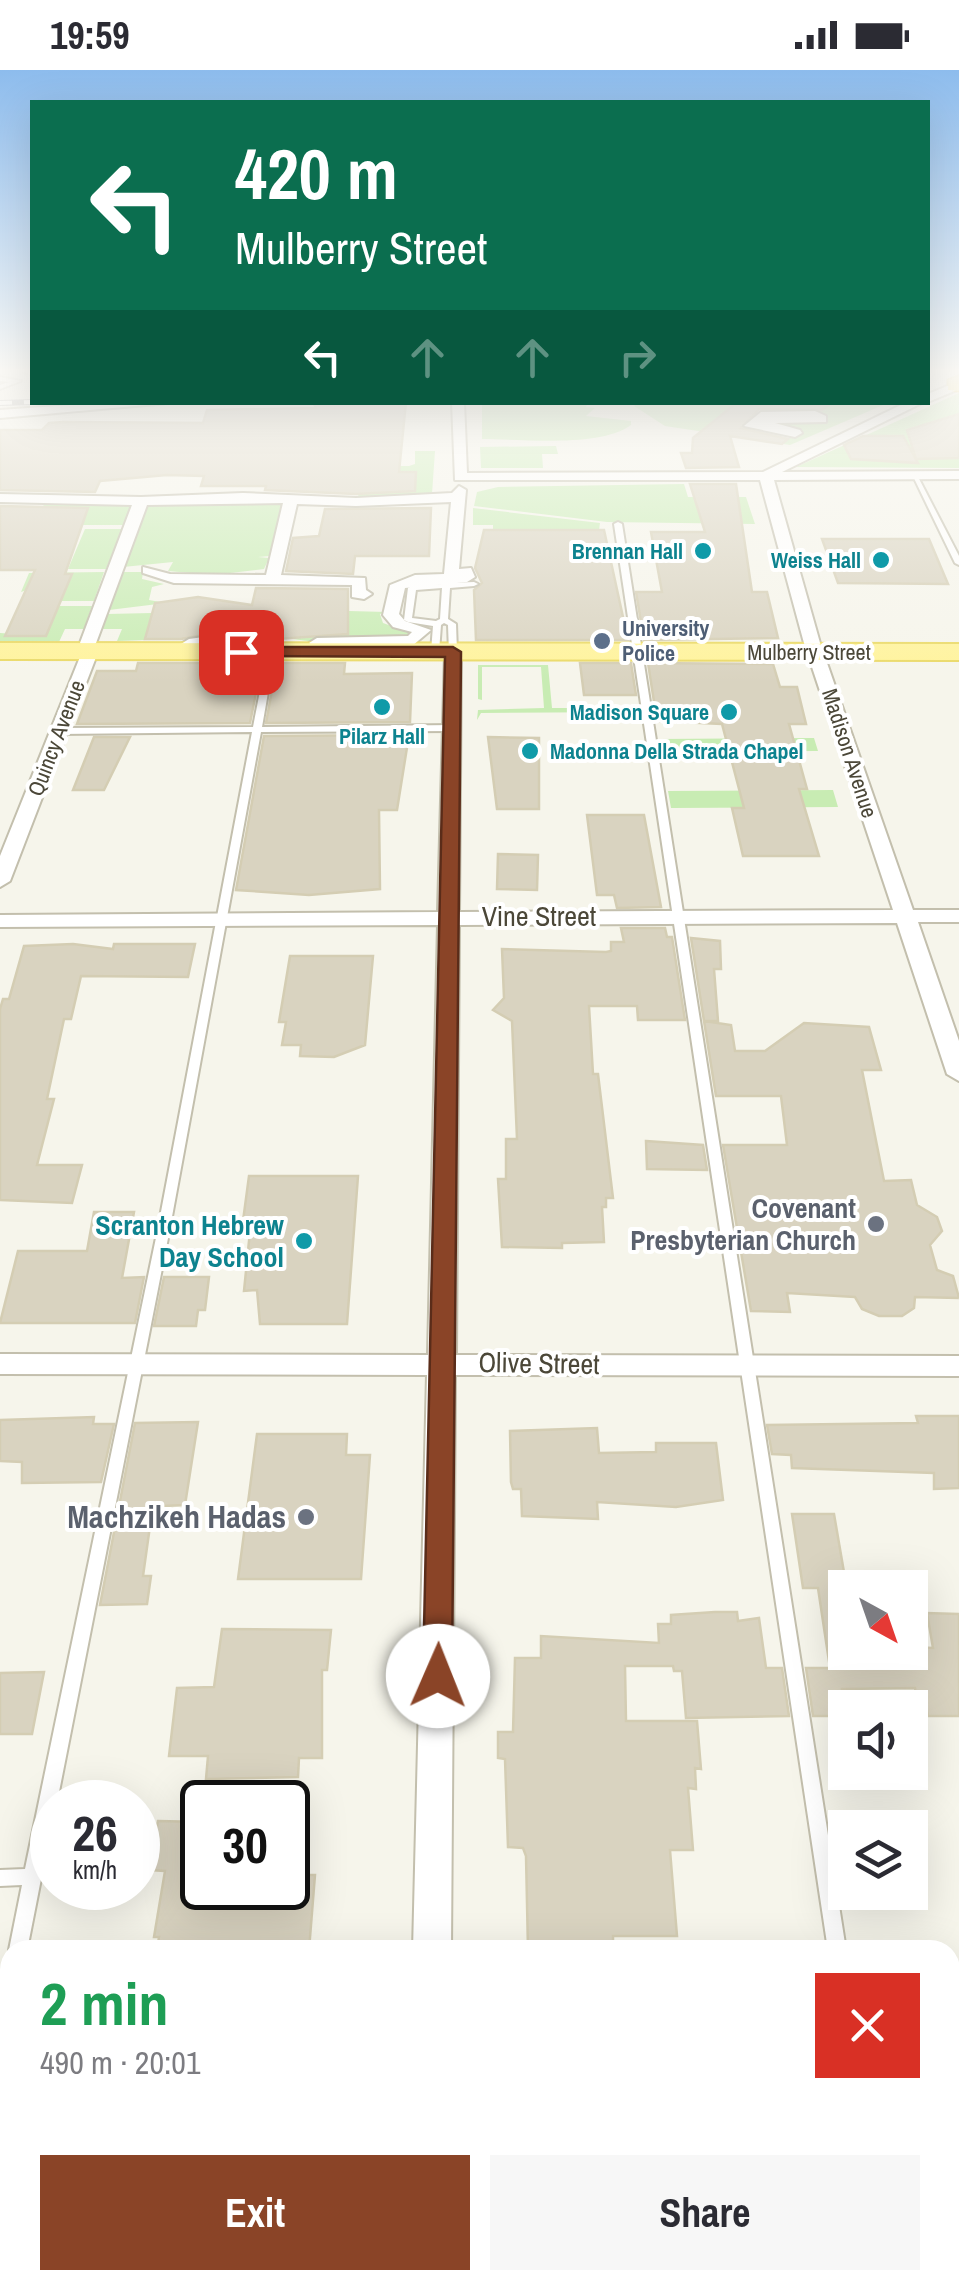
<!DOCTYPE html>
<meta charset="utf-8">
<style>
:root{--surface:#fff;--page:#f7f7f7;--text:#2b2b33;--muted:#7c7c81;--accent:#8a4427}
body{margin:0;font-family:"Archivo Narrow",sans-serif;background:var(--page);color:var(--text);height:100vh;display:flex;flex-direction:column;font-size:38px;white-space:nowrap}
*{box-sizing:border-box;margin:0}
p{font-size:32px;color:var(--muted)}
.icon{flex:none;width:55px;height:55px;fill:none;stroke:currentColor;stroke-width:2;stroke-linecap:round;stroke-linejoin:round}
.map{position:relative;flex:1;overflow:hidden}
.panel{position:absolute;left:0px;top:1870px;width:960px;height:350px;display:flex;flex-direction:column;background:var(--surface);border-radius:30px 30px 0 0;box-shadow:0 10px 40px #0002}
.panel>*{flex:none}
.hud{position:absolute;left:30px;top:30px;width:900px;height:305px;border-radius:0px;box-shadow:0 10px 40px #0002;background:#0b6e4f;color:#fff;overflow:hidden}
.needle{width:65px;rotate:140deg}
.fabs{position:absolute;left:828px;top:1500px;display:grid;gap:20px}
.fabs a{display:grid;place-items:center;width:100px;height:100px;border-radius:0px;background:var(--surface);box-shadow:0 10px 40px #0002;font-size:50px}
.speed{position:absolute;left:30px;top:1710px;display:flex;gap:20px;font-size:50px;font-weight:700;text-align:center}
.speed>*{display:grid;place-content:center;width:130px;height:130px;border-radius:50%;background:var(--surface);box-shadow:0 10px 40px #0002;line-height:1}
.speed small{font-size:25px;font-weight:400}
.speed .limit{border:5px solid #111;border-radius:15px;background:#fff;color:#111}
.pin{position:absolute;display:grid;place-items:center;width:85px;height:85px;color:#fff;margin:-42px;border-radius:20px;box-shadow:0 5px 15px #0006}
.me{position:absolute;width:110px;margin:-55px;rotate:1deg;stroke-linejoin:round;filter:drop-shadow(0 0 8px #0008)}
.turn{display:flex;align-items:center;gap:35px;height:210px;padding:0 40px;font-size:45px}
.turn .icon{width:130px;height:130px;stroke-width:2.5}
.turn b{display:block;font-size:70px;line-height:85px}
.lanes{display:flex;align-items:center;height:95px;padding:0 40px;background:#0003;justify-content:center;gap:50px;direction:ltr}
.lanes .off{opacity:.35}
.round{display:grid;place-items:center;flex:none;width:105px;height:105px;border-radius:0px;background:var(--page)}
.overview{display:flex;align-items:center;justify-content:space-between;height:170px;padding:0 40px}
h1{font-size:60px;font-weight:700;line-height:75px;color:#1e9e55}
.cta{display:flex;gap:20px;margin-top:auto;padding:20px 40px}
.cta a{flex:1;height:115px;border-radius:0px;background:var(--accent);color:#fff;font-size:40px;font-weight:700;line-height:115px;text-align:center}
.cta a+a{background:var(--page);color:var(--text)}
.status{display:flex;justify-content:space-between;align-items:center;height:70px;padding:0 50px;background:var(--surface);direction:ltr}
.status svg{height:28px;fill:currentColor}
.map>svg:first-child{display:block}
</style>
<div class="status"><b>19:59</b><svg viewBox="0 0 49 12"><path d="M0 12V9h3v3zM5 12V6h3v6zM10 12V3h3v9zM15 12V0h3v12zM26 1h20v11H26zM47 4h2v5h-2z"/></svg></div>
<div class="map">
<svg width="959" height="2220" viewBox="0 0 959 2220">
<rect width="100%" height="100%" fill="#f6f5eb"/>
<!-- green -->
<path fill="#c8ecb3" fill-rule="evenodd" d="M959 323V398L796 397Z
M639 332 888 333 790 375 665 356 634 336ZM813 334 820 351H766L795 363 782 374 716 363 746 335Z
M482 333H588L586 337 595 338 586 346 631 351V355C600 378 521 369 482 369Z
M556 376 558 384H542L543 398H481L480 377Z
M415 381H435L432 424 358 428 359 420H415V402H270L283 396H409L415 394Z
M684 414 688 427H746L755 454 607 452 474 436 477 422 498 417Z
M46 430 129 434 131 436 123 455H80L40 443Z
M282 431 270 486 258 487 269 488 264 499 213 505 168 501 173 492 123 497 147 435Z
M473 438 600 453 599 460H493V455H473Z
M85 459H122L106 499H68Z
M104 502 94 531H61L71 505 21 522 29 503Z
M123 502H143L142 509 164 514 152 517 149 530 166 533 109 540Z
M59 536H92L84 559H65L59 572H0V563L46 566Z
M349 541 387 542 380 544 383 553 417 565C365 583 302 570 250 563L347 562Z
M152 543 202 564V568L117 571 122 559H102L107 544Z
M478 595H548L552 638H636L637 642 481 643 477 650 478 640 544 638 541 597H482V630L478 629Z
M814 668 818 681 662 682 659 669Z
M833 720 838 737 671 738 668 721Z"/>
<!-- building -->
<path fill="#d9d3c0" stroke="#d4cdb3" stroke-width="2.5" d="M313 332H406L399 402H416L415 421 356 424 265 420 266 416H201L204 406 167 405 100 411 95 422 0 420V360H42L49 353 63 352 203 353 207 340 316 338Z
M830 334 822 340 759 339 741 358 788 369 782 374 730 366 739 397 686 398 681 383H692L693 368 734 335Z
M959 344V388L916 389 907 360Z
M863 366H903L918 393 851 389 844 375Z
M690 414H736L752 522H767L778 568 644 570 636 522H662L651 462H705Z
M0 436 88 438 65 504H72L46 566H5L35 500H0Z
M431 438 429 486H355L353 504 286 501 293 468 319 466 325 439Z
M484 460H604L628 570H476L474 520 482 513 475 498Z
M822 469H929L948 514 838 513Z
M256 518 348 519V564L264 570 265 562 254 556 181 569H145L155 533 198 527 252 535Z
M138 593H262L250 653 77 654 97 601H136Z
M277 593H345L344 604 412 603 410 652 266 653Z
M580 593H631L636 625H584Z
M648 593 773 594 780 617H797L806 654H789L807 719H799L819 786H743L732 738H744L722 654 657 651Z
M409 665 397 740H379L380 819 309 825 236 820 264 666Z
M94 667H130L104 720H73Z
M488 667 539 668V739H497Z
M587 745H644L661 837 617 838 614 825H597Z
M498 784 538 785 537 820 497 819Z
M621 858H665L667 867H672L685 950H638L637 936H589L593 1004H598L613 1128H606V1137H602L604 1172 562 1173V1178L502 1177 498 1109H506V1069H517L512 951 493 940 504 928 502 879 606 882 611 881V872H624Z
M691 868 720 871 721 899H714L718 951H704Z
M73 874 113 879 114 874H195L188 907 81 906 71 949H64L47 1029H54L37 1095H82L72 1133 0 1130V939L3 929H9L24 876Z
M290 886H373L365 975 334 987 300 986 301 975H282L286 952H279Z
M704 951 731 955 735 981H765L804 953 869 957 881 1000H862L884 1111 911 1110 917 1135 937 1147 942 1161 930 1175 937 1200 953 1206 959 1228 915 1227 914 1238 902 1246H879L862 1239 855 1227 787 1223 790 1242 751 1241 723 1075H787L781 1026H716Z
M646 1071 703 1075 707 1100 647 1099Z
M249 1106H358L347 1254H260L257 1220 244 1221 251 1151H243Z
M94 1142H134L122 1208 144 1207 135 1253H0L18 1181H87Z
M164 1207H209L205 1240H198L196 1256H154Z
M916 1346H959V1418L934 1419V1403L792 1398 791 1385 772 1384 767 1355 918 1353Z
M94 1347 93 1354H114L101 1412 22 1413V1392L0 1391V1350Z
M198 1352 185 1435 163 1436 150 1456 143 1506H151L147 1534 100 1535 135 1353Z
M597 1358 599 1383 656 1382V1373H716L723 1430 676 1437 597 1432 598 1449 522 1446 521 1419H513L511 1412 510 1361Z
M257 1364H347L346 1385H370L361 1509H238Z
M792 1444H834L845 1508V1582H915L914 1577 933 1578 927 1543 959 1544V1646H928L924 1625H916L915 1618 842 1619 845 1646H813L806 1598H830L818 1518H803Z
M715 1542H737L738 1551 759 1548 766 1598H782L789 1646 686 1648 682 1601H674L673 1596H625L626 1651H697L701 1699 695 1698 696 1719 688 1718 693 1780H670L677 1866H613V1880H528L526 1786 523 1778 508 1777 505 1689 498 1688V1662H513L515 1588H541V1566L659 1573 658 1554H671V1545Z
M222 1559 331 1560 327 1600H322V1688H299L298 1707 206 1709 208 1686H169L177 1618 214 1617Z
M44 1602 32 1664H0V1603Z
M158 1751 202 1752V1819L288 1818V1805H315L309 1880H157L159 1867H154L165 1801 150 1800Z"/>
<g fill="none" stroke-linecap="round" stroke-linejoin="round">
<!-- lane casing -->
<g stroke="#c3bfad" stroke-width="4">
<path id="lane" d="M23 302H32V304Z
M0 307 21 311 0 319V315L9 312 0 311Z
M912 404 917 405 959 486V495L955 493Z
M618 452 622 454 846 1880H828L614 454Z
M446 512 449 513 474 512 478 514 474 516 450 518 448 549 456 554 457 582 453 584 449 582 448 555 444 553 441 555 439 582 435 584 431 582 433 556 408 552 404 550 408 518 412 516 442 514ZM442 518 440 549 436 551 412 548 416 520Z
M268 580 275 582 262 657 455 655 459 658 455 661 261 662 169 1163 57 1732H52V1753L27 1880H10V1883L9 1880 22 1815 0 1816V1800L25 1799 157 1163 252 662 59 664 55 661 59 658 253 657Z
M10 1912V1970L7 1979 0 1981V1924L3 1915Z"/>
</g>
<!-- street casing -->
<g stroke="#c3bfad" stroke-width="4">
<path id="street" d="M959 311V319L928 332V324Z
M112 332H180L0 348V340Z
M452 332H464L467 403 763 402 907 332H924L782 402 959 401V409L774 410 820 573 913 840H959V852H918L959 971V1011L947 1004 897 853 459 855 456 1285 959 1286V1306L455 1305 451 1880H413L427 1305 0 1304V1284L428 1285 438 855 0 857V845L438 842 445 582 453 577 461 582 459 842 893 840 804 573 760 410H455Z
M815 341 826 346V352L775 353 800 360 802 363 795 367 744 356 761 342Z
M459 416 466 420 459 499 471 498 475 507 467 512 405 518 399 544 405 551 431 560 412 576 317 578 309 573 317 568 408 566 412 562 393 557 383 545 390 515 415 505 444 504 451 432 356 436 297 434 281 505 365 508 366 520 372 524 364 529 352 527V515L174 513 143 503V497L170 504 266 505 283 433 147 435 96 573 91 577 98 582 10 811 0 817V786L82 582 87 578 80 573 132 435 0 432V424L141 427 243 423 356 428 452 423Z
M255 560 263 565 261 568 189 579 181 574 189 569Z
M950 2190H959V2220H0V2195H10V2210H950Z"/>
</g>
<!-- primary casing -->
<g stroke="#ead965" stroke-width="4">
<path id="primary" d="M0 573 959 574V590L0 589Z"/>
</g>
<!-- highway casing -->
<g stroke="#e6c336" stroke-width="3">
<path id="highway" d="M959 306V321L948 320V310Z"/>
</g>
<!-- lane -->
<use href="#lane" fill="#fff" fill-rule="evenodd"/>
<!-- street -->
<use href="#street" fill="#fff" fill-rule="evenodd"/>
<!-- primary -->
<use href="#primary" fill="#fff39b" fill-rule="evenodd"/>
<!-- highway -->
<use href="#highway" fill="#ffe76d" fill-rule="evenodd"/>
<!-- rail casing -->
<g stroke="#9a9a9a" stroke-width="6">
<path id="rail" d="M0 333 32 332"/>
</g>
<!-- rail -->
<use href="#rail" stroke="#fff" stroke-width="4" stroke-dasharray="12" stroke-linecap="butt"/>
</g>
<!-- sky -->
<linearGradient id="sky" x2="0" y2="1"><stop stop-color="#8dbced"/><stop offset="0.49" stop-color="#fbfaf6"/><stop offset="1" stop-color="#fbfaf6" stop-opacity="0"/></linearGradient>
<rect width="959" height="613" fill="url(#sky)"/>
<!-- route -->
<path fill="#8a4427" stroke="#5a2c19" stroke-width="2.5" d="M453 577 461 582 452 1606 448 1614 438 1618 427 1614 423 1606 445 587 241 586 234 582 241 577Z"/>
<!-- markers -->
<g fill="#0f9aa8" stroke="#fff" stroke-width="4">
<circle cx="703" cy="481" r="10"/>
<circle cx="881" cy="490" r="10"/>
<circle cx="382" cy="637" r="10"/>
<circle cx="729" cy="642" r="10"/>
<circle cx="530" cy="681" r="10"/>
<circle cx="304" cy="1171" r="10"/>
</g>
<circle fill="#5c6f8a" stroke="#fff" stroke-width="4" cx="602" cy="571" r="10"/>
<g fill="#6b7280" stroke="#fff" stroke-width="4">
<circle cx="876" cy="1154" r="10"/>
<circle cx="306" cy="1447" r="10"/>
</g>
<g text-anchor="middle" stroke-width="8" stroke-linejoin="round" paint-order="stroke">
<!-- far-culture labels -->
<g font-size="22" font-weight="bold" fill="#0d838f" stroke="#fff" text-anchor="end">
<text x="683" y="489">Brennan Hall</text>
<text x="861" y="498">Weiss Hall</text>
<text x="709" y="650">Madison Square</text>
<text x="382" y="674" text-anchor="middle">Pilarz Hall</text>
<text x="550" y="689" text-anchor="start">Madonna Della Strada Chapel</text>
</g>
<!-- far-service labels -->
<g font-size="22" font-weight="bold" fill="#4e5e75" stroke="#fff" text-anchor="start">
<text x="622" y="566">University<tspan x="622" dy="25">Police</tspan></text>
</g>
<!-- far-street labels -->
<g font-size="22" fill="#4b4738" stroke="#fff">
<text x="809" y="590">Mulberry Street</text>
<text transform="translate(56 668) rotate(-69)" y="8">Quincy Avenue</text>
<text transform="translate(850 683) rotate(72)" y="8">Madison Avenue</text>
</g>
<!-- street labels -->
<g font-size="28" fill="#4b4738" stroke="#fff">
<text x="539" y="856">Vine Street</text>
<text transform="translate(539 1293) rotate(1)" y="10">Olive Street</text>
</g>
<!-- worship labels -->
<g font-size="28" font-weight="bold" fill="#5b616d" stroke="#fff" text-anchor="end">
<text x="856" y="1148">Covenant<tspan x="856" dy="32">Presbyterian Church</tspan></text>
</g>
<!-- culture labels -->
<g font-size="28" font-weight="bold" fill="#0d838f" stroke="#fff" text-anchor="end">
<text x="284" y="1165">Scranton Hebrew<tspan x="284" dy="32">Day School</tspan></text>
</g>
<!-- near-worship labels -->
<g font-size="32" font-weight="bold" fill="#5b616d" stroke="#fff" text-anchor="end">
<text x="286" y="1458">Machzikeh Hadas</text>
</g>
</g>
</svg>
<div class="fabs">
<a><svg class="needle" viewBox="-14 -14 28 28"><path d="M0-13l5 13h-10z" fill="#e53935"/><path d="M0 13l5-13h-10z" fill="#7c7c81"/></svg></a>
<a><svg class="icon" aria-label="sound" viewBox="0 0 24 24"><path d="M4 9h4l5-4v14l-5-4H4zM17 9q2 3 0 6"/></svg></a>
<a><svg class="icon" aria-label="layers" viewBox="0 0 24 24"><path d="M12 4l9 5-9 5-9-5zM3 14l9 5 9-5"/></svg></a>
</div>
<div class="speed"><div>26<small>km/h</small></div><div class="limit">30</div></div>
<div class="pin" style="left:241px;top:582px;background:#d93025"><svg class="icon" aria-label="arrive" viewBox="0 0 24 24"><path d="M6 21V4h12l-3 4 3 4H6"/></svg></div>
<svg class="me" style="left:438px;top:1606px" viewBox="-20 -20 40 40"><circle r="19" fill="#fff"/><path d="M0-13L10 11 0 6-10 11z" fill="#8a4427"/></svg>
<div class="hud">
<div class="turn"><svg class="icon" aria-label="left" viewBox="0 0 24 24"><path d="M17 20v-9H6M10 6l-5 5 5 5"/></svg><div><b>420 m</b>Mulberry Street</div></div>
<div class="lanes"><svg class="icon" aria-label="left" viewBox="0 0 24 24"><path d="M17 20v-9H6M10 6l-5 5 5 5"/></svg><svg class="icon off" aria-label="ahead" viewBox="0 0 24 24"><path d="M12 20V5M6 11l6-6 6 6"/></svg><svg class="icon off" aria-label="ahead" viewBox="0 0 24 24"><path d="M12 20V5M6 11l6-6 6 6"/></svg><svg class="icon off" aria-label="right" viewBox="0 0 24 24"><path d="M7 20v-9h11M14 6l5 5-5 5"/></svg></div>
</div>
<section class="panel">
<div class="overview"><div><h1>2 min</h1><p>490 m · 20:01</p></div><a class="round" style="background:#d93025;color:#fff"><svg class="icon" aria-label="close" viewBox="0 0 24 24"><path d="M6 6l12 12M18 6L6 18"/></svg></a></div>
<div class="cta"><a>Exit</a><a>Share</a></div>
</section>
</div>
